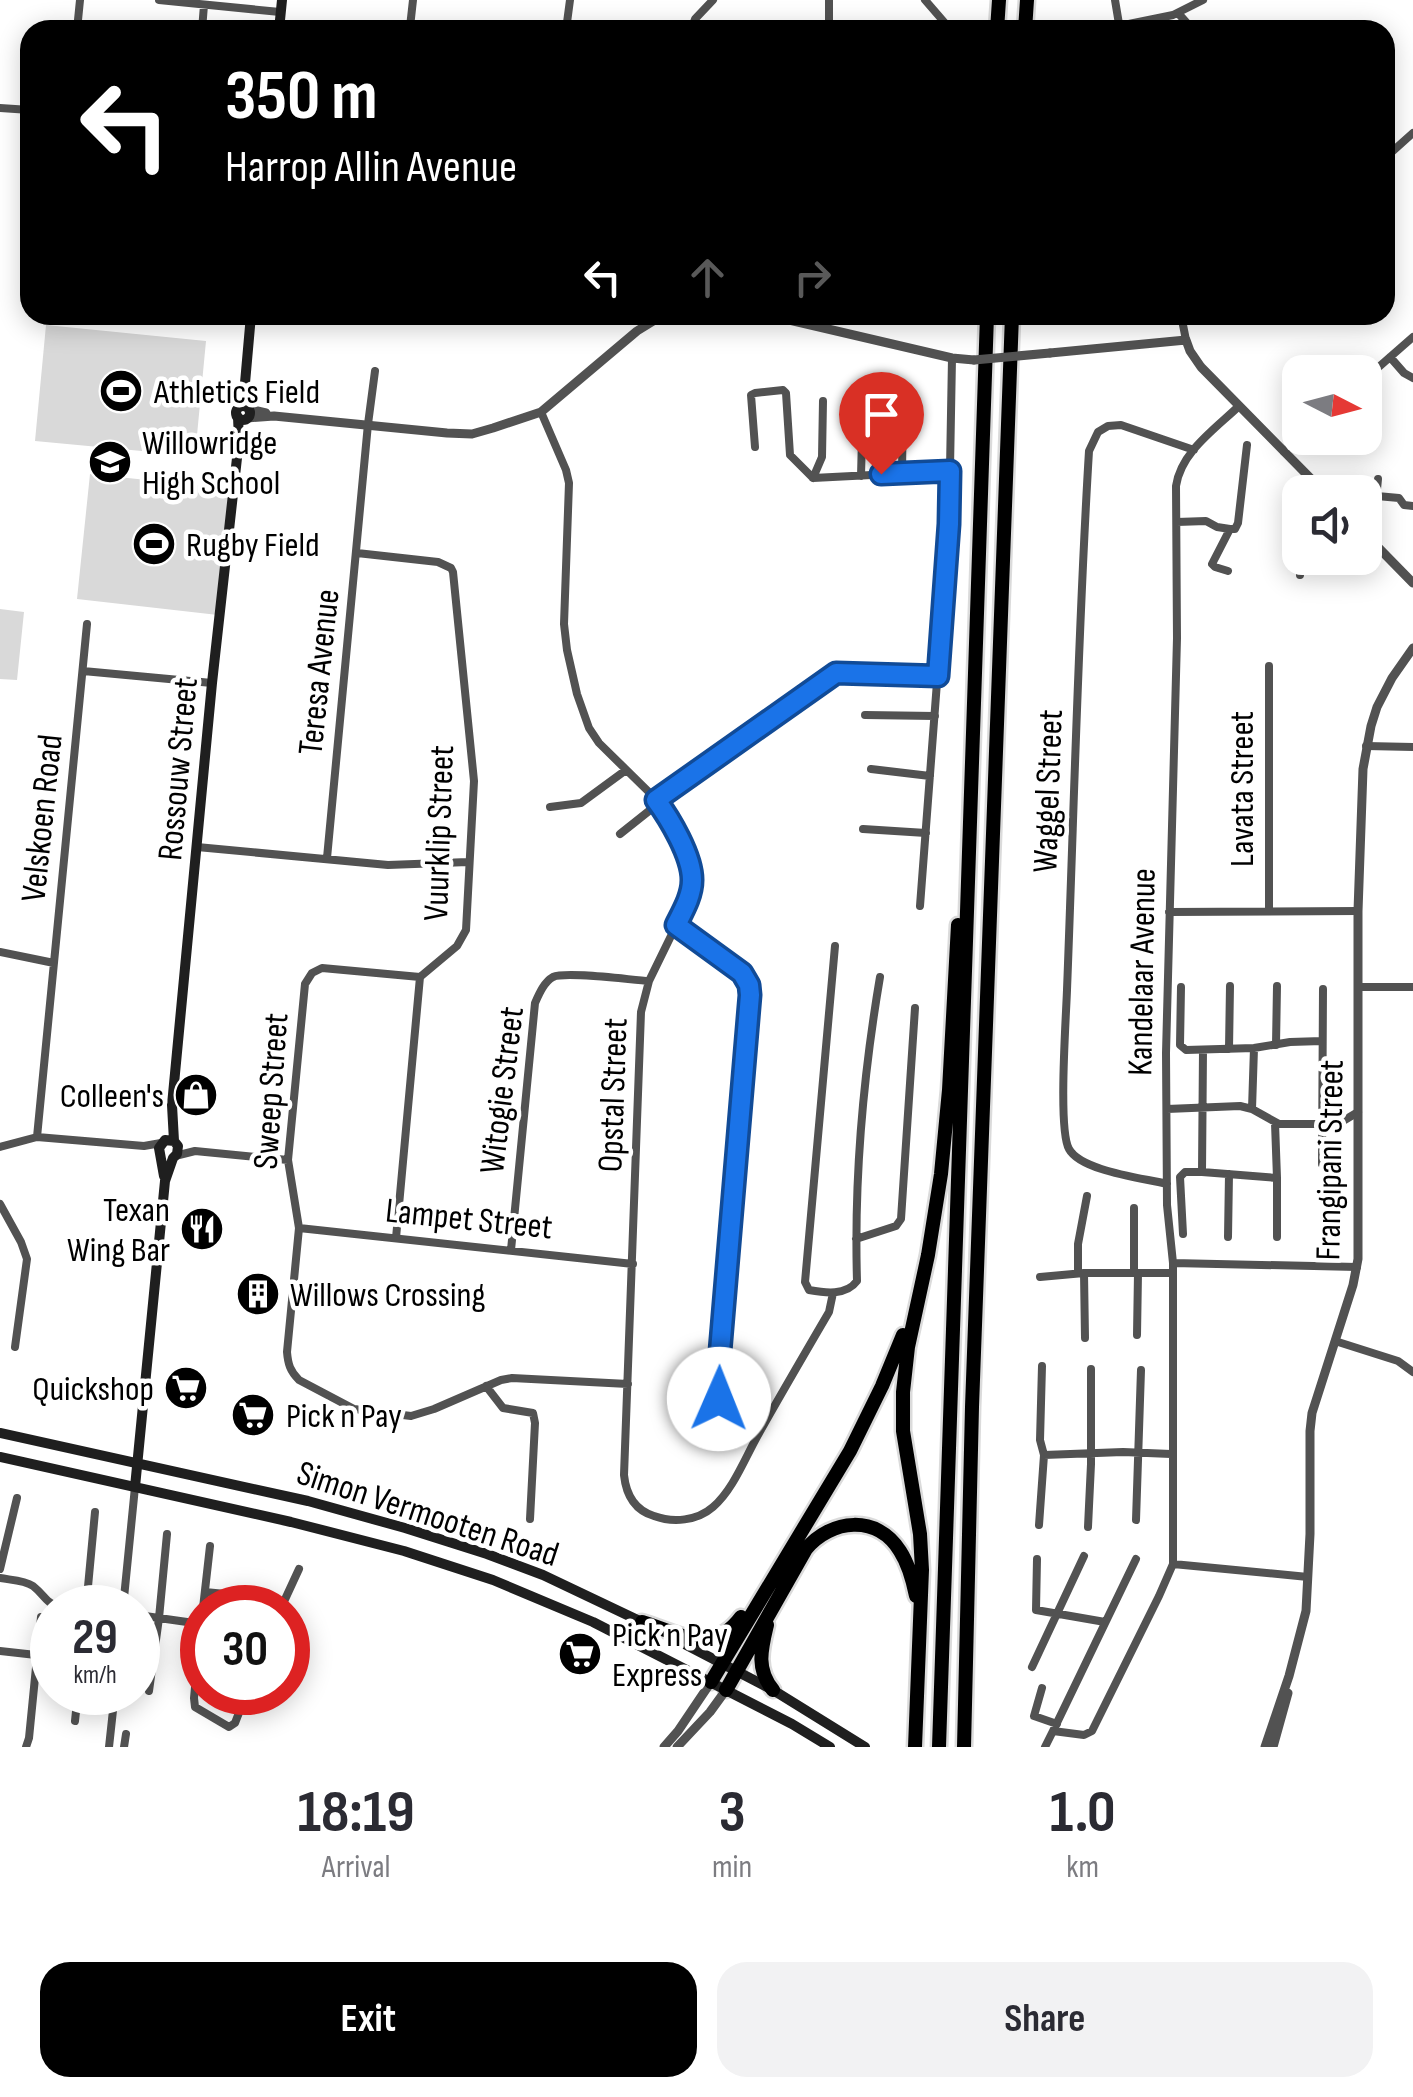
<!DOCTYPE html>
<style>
:root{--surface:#fff;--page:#f2f2f3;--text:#2b2b33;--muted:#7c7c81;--accent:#000}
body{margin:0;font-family:"Sofia Sans Condensed",sans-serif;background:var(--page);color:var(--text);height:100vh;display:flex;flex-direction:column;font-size:38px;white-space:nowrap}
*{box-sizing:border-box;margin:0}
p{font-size:32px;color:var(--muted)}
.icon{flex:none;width:55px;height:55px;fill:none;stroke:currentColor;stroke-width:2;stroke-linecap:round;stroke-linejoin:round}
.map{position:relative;height:1747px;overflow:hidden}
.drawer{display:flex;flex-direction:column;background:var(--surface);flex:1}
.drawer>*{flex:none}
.guide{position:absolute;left:20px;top:20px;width:1375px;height:305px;border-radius:30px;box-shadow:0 5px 25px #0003;background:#000;color:#fff;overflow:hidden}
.needle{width:65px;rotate:96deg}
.controls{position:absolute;left:1282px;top:355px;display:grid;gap:20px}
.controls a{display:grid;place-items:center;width:100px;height:100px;border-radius:20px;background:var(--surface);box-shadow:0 5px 25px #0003;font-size:50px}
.speed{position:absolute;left:30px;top:1585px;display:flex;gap:20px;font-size:50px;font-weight:700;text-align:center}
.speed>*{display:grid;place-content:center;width:130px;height:130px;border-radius:50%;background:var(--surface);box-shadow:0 5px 25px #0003;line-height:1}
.speed small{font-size:25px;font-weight:400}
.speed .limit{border:15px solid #d22;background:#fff;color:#111}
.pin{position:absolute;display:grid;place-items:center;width:85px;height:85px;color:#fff;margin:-102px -42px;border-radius:50% 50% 50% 0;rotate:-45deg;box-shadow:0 0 10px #0007}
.pin .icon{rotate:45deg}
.me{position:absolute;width:110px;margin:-55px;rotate:1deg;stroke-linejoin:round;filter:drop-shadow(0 0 8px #0008)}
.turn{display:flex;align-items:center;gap:35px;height:210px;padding:0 40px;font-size:45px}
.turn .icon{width:130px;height:130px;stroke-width:2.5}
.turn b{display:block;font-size:70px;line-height:85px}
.lanes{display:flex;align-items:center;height:95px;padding:0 40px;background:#0003;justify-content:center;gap:50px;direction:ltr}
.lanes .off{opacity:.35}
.eta{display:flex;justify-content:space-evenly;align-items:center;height:170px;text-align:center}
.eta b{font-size:60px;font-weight:700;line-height:70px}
.button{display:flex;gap:20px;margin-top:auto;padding:20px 40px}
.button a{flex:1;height:115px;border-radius:30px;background:var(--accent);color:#fff;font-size:40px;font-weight:700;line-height:115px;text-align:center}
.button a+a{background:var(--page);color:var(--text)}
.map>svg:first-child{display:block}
</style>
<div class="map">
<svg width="1413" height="1747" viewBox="0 0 1413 1747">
<rect width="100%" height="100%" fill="#fff"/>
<!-- green -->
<path fill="#d9d9d9" d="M46 325 206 341 195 456 35 441Z
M90 474 232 489 218 615 77 599Z
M0 609 24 612 17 680 0 679Z"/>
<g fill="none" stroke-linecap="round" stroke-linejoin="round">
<!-- motorway casing -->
<g stroke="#dbdbdb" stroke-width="19">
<path id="motorway" d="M997 30 999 0
M1025 30 1027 0
M642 1622C681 1634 712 1656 741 1617
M767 1625C761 1650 756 1669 773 1690
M711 1682 850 1451 882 1386 903 1335
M726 1690 806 1549C831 1519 877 1514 900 1551 909 1565 913 1581 916 1596
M915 1747 922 1570 920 1534 903 1431V1392L908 1347 928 1255 941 1174 949 1090 958 925
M939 1747 987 315
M964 1747 972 1407 1012 315"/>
</g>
<!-- minor -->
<path stroke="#525252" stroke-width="8" d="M159 0 280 12
M925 0 951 30
M1115 0 1120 30
M1178 13 1193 30
M1119 26 1173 15 1203 0
M410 27 413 0
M77 30 80 0
M202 30 204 5
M566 30 570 0
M691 30 695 19 713 0
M829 30V0
M0 108 30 110
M1385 158 1413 133
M1181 315 1186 340
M1390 357 1404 373 1413 378
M1365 379 1413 337
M541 412 566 470 569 483 564 624 567 650 577 694 589 728 599 743 657 800 670 822 687 856 691 869 693 881 690 897 649 981 641 1012 624 1475C626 1494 634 1510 654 1516 673 1523 697 1521 713 1507 733 1490 745 1458 758 1435 781 1394 805 1353 829 1312L833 1293
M755 447 751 395 755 393 783 390 786 393 790 455 813 478 950 471
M1284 452 1300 436
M902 474 903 396
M861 476 863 400
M813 478 822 457 823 401
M1377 496 1399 498 1404 505 1413 506
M1177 522 1206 521 1217 527 1230 529
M1365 525 1375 509 1378 479
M357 553 438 562 451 568 453 572 474 781 466 930 457 946 420 977 396 1238
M1228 571 1215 567 1212 564 1230 529H1235L1238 523 1247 445
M1300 575 1301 558
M83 671 212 683
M865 715 935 716
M1366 746 1413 747
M871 769 930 776
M657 800 837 673 938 677
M550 807 581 803 626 770
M863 829 926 833
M620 834 659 803
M197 847 388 865 468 862
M327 858 368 424 375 371
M920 906 949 524 952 358
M1269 911V666
M1169 912 1358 911
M676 925 742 973 749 985 750 995 717 1391C724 1413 743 1419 762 1428
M835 946 805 1282 809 1290C825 1293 846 1296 857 1281 854 1180 863 1077 880 977
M0 952 54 963
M420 977 322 968 312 973 305 984 288 1160 299 1228 287 1352C288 1364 290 1371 299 1380L354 1409 411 1416 434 1409 501 1380 512 1378 628 1384
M1181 987 1180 1045 1186 1050 1254 1048 1290 1042 1322 1041
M1359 987H1413
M1276 1045 1277 986
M1229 1049 1230 986
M1167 1109 1240 1106 1252 1109 1279 1124H1338L1358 1112
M1252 1109 1254 1048
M1275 1123 1277 1178
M37 1137 87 624
M0 1147 37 1137 144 1146 161 1143
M175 1156 195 1151 288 1160
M1322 1164 1323 989
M1202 1172 1277 1178V1237
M1167 1184C1143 1178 1081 1171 1069 1149 1058 1130 1066 1019 1067 990 1074 810 1078 630 1089 451L1098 432 1108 426 1121 425 1194 450
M0 1204 21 1242 27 1259 15 1347
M1134 1208V1273
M299 1228 633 1264
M1183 1234 1180 1177 1185 1172H1202L1203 1050
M1228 1237 1229 1174
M856 1239 896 1226 901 1219 915 1008
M511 1250 535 1003C539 994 544 982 553 977 566 971 631 980 649 981
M1173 1263 1357 1267
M1078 1273V1244L1087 1196
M1084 1273 1085 1338
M1040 1277 1084 1273H1173
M1137 1335 1138 1273
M1335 1341 1398 1361 1413 1372
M1042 1366 1040 1440 1044 1455
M486 1386 503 1408 533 1413 535 1423 530 1519
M1136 1520 1141 1370
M1039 1525 1044 1455 1123 1452 1171 1454
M1088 1527 1091 1464V1369
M1037 1559 1036 1610 1105 1622
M1173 1564 1308 1577
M0 1569 17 1498
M0 1578C10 1580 24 1580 33 1586 48 1598 45 1605 67 1608
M205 1592 257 1597 282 1604
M86 1608 95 1512
M123 1608 135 1487
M203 1608 210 1546
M281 1608 299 1569
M202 1611 194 1698 195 1707 229 1727 235 1723 247 1692
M138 1615 201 1624
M0 1651 36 1655
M1032 1667 1084 1556
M1042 1688 1034 1716 1057 1724
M149 1691 159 1618 167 1534
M75 1721 78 1692
M1053 1731 1136 1559
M26 1747 29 1738 41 1617
M109 1747 115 1692
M124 1747 126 1734
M1045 1747 1053 1731 1084 1735 1092 1731 1159 1596 1173 1564V1263L1167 1205 1166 1053 1177 638 1176 486C1181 452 1215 429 1239 406"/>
<!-- tertiary -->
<path stroke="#525252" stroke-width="9" d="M739 315 785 319 952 358 974 360
M1050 353 1186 340 1190 351 1201 367 1324 492
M249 409 266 413
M247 418 274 416 447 433 472 434 493 428 541 412 637 331 663 315
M1365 534 1413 583
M664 1747 678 1731 711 1682
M677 1747 710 1712 726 1690
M1265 1747 1289 1676 1306 1611 1310 1534V1431L1312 1413 1353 1285 1358 1259V911L1363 769 1371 726 1377 707 1392 678 1413 648
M1273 1747 1288 1693"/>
<!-- secondary -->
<path stroke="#1f1f1f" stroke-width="10" d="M279 30 282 0
M236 413a7 7 0 1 1 14 0a7 7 0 1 1-14 0Z
M238 408 245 383 251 315
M174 1141 172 1105 212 683 239 440 238 417
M164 1176 159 1148 165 1140 174 1141 178 1146 177 1154 173 1158
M0 1433 308 1501 405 1528 487 1554 543 1575 644 1623
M0 1457 291 1522 404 1551 493 1580 593 1622 792 1724 830 1747
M135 1487 165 1181 173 1158
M673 1638 773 1690 865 1747"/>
<!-- motorway -->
<use href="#motorway" stroke="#000" stroke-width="14"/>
<!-- tertiary-bridge -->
<path stroke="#525252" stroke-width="9" d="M974 360 1050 353"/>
</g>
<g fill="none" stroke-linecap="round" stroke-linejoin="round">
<!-- route casing -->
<g stroke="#114b97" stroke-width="25">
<path id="route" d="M719 1399 718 1375 750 995 749 985 742 973 676 925C683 911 692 896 692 880 692 856 670 819 656 800L836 673 938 676 949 524 950 471 881 474"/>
</g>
<!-- route -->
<use href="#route" stroke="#1a73e8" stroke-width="18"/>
</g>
<!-- icons -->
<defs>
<g id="stadium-disc" transform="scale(2.25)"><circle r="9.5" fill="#000" stroke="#fff"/><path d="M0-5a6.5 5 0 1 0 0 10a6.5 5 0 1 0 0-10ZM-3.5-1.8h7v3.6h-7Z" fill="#fff"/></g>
<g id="school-disc" transform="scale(2.25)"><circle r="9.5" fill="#000" stroke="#fff"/><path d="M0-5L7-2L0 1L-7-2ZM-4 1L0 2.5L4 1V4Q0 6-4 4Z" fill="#fff"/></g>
<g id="shop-disc" transform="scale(2.25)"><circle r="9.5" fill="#000" stroke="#fff"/><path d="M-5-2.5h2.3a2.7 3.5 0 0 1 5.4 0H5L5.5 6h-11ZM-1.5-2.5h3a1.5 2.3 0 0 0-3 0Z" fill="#fff"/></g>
<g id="restaurant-disc" transform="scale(2.25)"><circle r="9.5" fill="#000" stroke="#fff"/><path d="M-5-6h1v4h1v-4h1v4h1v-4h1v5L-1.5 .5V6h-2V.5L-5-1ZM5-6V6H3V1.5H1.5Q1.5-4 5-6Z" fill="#fff"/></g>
<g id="building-disc" transform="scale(2.25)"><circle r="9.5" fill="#000" stroke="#fff"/><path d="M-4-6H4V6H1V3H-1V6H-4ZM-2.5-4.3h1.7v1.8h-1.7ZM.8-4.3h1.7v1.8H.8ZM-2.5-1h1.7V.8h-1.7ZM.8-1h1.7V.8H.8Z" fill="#fff"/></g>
<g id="supermarket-disc" transform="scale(2.25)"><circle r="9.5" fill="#000" stroke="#fff"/><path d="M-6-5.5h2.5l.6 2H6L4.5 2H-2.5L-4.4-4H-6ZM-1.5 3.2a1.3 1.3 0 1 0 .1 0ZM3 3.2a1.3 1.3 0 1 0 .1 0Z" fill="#fff"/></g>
</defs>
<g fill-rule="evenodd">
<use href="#stadium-disc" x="121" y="391"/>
<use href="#school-disc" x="110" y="462"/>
<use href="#stadium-disc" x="154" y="544"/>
<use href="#shop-disc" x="196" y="1095"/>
<use href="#restaurant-disc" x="202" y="1229"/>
<use href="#building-disc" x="258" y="1294"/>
<use href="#supermarket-disc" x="186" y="1388"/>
<use href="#supermarket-disc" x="253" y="1415"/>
<use href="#supermarket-disc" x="580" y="1654"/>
</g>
<g text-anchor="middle" stroke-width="9" stroke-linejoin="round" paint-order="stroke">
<!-- poi labels -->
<g font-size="35" fill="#000" stroke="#fff" text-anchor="start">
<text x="154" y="403">Athletics Field</text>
<text x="142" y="454">Willowridge<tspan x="142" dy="40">High School</tspan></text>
<text x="186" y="556">Rugby Field</text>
<text x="164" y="1107" text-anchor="end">Colleen's</text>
<text x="170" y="1221" text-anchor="end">Texan<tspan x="170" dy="40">Wing Bar</tspan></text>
<text x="290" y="1306">Willows Crossing</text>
<text x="154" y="1400" text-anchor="end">Quickshop</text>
<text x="286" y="1427">Pick n Pay</text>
<text x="612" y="1646">Pick n Pay<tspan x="612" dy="40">Express</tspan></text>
</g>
<!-- street labels -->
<g font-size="35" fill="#000" stroke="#fff">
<text transform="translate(318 672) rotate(-84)" y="12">Teresa Avenue</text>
<text transform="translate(177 769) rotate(-85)" y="12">Rossouw Street</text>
<text transform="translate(1241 789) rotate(-90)" y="12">Lavata Street</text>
<text transform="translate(1047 791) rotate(-88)" y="12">Waggel Street</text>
<text transform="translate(41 818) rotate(-84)" y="12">Velskoen Road</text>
<text transform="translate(438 833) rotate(-88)" y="12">Vuurklip Street</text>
<text transform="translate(1141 972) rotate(-89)" y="12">Kandelaar Avenue</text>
<text transform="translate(501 1090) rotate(-83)" y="12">Witogie Street</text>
<text transform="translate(270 1091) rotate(-86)" y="12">Sweep Street</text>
<text transform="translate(612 1095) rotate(-88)" y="12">Opstal Street</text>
<text transform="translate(1329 1160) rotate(-89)" y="12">Frangipani Street</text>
<text transform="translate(469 1218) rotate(6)" y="12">Lampet Street</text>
<text transform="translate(428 1513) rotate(18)" y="12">Simon Vermooten Road</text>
</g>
</g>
</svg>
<div class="controls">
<a><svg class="needle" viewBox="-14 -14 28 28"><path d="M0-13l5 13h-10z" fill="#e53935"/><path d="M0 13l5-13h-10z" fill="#7c7c81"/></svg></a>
<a><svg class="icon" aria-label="sound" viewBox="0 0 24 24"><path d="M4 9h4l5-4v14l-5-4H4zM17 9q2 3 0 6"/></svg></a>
</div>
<div class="speed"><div>29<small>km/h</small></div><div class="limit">30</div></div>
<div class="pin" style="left:881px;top:474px;background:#d93025"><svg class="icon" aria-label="arrive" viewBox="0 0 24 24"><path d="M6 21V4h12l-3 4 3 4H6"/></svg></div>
<svg class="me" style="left:719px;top:1399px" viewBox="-20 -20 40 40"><circle r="19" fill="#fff"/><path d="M0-13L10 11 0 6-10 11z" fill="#1a73e8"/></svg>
<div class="guide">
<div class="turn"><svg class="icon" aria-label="left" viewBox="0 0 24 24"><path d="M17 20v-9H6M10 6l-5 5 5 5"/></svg><div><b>350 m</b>Harrop Allin Avenue</div></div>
<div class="lanes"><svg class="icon" aria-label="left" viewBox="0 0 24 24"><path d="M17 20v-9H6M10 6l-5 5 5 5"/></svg><svg class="icon off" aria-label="ahead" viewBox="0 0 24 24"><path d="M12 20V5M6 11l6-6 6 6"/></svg><svg class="icon off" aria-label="right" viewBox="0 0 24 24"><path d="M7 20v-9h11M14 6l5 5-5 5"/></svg></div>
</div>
</div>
<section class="drawer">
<div class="eta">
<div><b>18:19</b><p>Arrival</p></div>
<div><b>3</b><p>min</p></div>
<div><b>1.0</b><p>km</p></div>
</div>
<div class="button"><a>Exit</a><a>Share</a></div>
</section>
